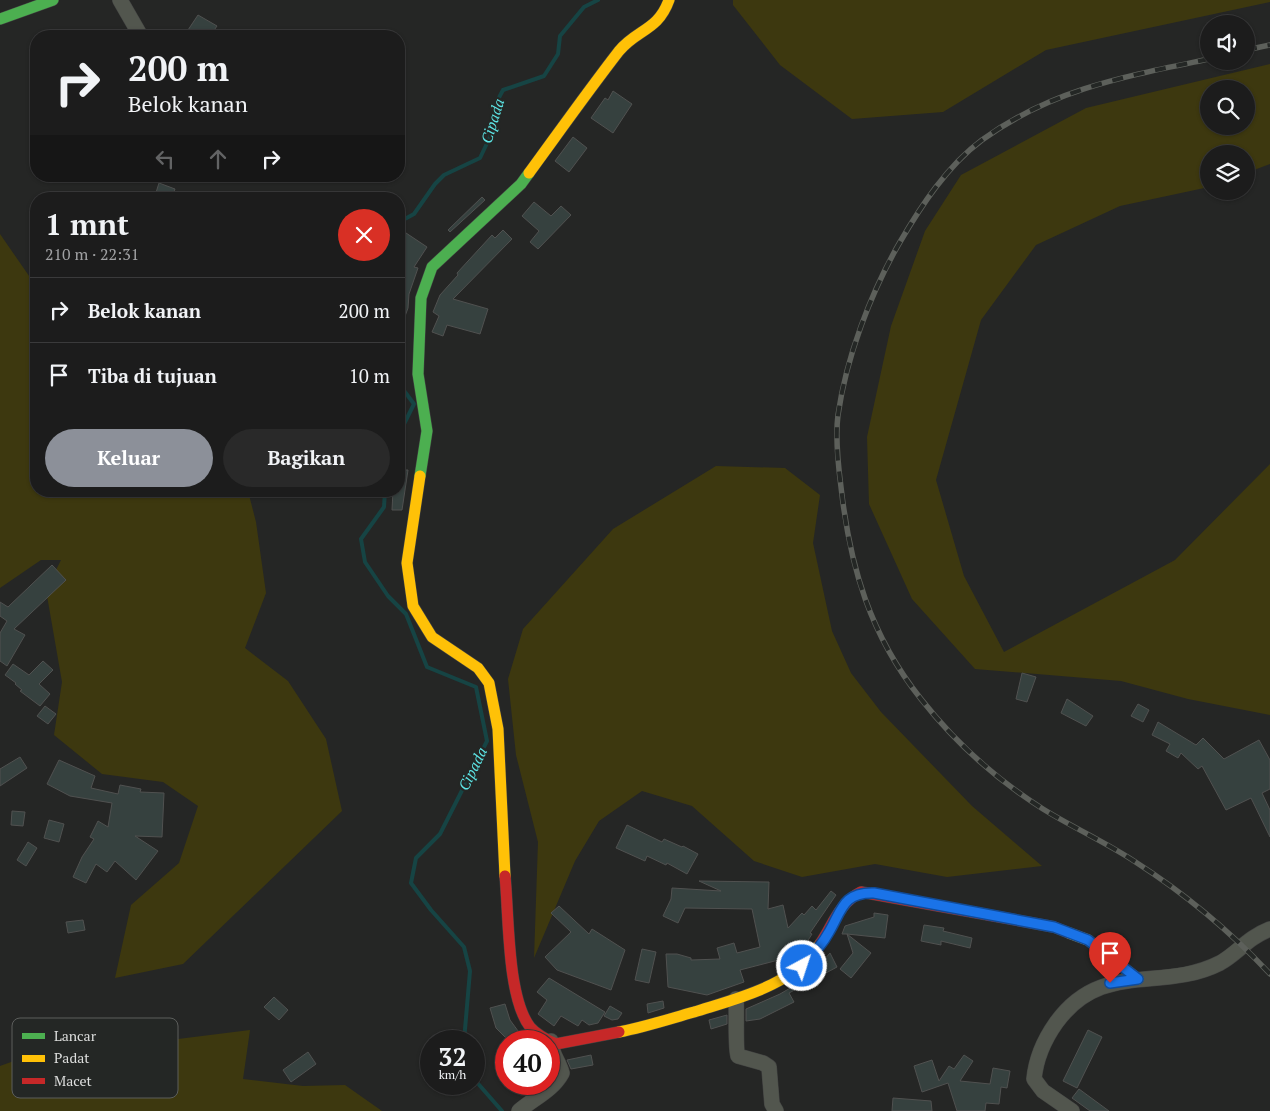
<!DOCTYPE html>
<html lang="id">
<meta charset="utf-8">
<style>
:root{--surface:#1c1c1c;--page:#292929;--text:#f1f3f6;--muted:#a0a1a3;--line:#3a3a3b;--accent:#8c9099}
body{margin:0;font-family:"PT Serif",serif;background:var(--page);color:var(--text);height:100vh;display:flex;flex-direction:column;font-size:19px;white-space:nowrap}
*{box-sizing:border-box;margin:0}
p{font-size:16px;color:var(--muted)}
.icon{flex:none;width:28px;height:28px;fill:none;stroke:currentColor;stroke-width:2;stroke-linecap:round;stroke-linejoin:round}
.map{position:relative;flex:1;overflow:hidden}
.sheet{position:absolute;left:30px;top:192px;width:375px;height:305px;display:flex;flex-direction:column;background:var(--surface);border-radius:20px;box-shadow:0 1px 4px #0004,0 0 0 1px var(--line)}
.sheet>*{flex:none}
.guide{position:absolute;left:30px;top:30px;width:375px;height:152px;border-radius:20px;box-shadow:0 1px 4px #0004,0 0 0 1px var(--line);background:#1c1c1c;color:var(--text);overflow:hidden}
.controls{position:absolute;left:1200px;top:15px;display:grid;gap:10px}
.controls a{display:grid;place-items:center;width:55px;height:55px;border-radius:50%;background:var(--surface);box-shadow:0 1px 4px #0004,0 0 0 1px var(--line);font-size:25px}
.speed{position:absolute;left:420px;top:1030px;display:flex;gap:10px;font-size:25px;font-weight:700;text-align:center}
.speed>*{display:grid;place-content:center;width:65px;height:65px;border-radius:50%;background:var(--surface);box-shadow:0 1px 4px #0004,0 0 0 1px var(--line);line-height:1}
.speed small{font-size:12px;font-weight:400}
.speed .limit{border:8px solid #d22;background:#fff;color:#111}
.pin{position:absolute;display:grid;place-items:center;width:42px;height:42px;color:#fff;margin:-51px -21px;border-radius:50% 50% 50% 0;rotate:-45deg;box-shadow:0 0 5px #0007}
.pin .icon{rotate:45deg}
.me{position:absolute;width:55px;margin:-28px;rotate:40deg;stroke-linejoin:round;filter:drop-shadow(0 0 4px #0008)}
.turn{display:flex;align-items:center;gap:18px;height:105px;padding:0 15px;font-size:22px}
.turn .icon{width:65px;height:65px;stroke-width:2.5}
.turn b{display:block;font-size:35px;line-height:42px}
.lanes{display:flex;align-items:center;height:48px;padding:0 15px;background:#0003;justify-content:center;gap:25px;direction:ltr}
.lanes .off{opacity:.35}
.round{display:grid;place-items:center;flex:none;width:52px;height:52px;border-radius:26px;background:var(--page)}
.overview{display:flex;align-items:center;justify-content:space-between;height:85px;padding:0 15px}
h1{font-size:30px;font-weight:700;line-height:38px}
.action{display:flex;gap:10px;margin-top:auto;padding:10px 15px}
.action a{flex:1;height:58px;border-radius:30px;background:var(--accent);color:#fff;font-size:20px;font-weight:700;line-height:58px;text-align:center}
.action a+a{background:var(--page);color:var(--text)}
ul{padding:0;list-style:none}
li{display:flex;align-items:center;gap:15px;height:65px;padding:0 15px;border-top:1px solid var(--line)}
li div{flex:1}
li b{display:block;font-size:19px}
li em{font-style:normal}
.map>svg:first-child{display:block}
</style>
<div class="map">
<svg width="1270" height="1111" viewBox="0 0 1270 1111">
<rect width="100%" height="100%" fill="#252625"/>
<!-- green -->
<path fill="#3d380f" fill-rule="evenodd" d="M733 0H1270V2L1046 50 943 112 852 119 780 65 733 5Z
M1270 64V164L1246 173V154H1209V187L1120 206 1036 245 981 320 936 480 964 576 1004 652 1175 560 1270 464V715L1188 699 1121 681 975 669 912 599 869 504 867 437 891 326 925 231 961 175 1086 108ZM1209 89H1246V126H1209Z
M0 234 36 286V491H248L256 522 266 593 245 648 288 681 326 739 342 811 183 964 115 978 131 905 179 863 198 806 163 782 102 774 54 735 62 682 46 590 61 560H41L0 588Z
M716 466 785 468 820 495 813 543 832 631 851 673 881 712 972 806 1042 866 947 877 875 864 802 877 754 861 692 806 642 791 599 821 575 861 534 958 538 842 516 755 508 679 523 629 613 529Z
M250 1030 243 1079 303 1086 345 1085 382 1111H0V1066L47 1049 138 1044Z"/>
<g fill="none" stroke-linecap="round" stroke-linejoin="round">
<!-- stream -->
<path stroke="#164444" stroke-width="4" d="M399 219 401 221 414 214 435 184 444 175 480 158 490 137 495 105 503 90 544 76 558 54 560 36 584 7 598 0
M399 377 402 388 414 404 399 434
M385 491 384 507 361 539 365 562 388 596 406 614 427 667 476 687 487 741 440 834 416 858 411 883 431 910 464 947 470 971 464 1041
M474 1079 502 1111"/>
</g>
<!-- building -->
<path fill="#36413f" stroke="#505150" d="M198 15 217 26 210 36H184Z
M613 91 632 104 613 133 591 118 605 98 608 100Z
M573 137 587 148 569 172 555 161Z
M159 183 175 189 171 199H154Z
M482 197 485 200 450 232 448 230Z
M534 202 551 216 561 206 571 215 538 249 530 242 539 231 522 216Z
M503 230 512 239 453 299 488 309 480 334 447 325 443 336 432 332 439 316 433 312 440 295 458 275 457 273 492 235 495 238Z
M406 233 427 247 414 267 418 268 409 294 408 308 400 330 399 272 405 259 399 255V244Z
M399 470H408L402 510H392L393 491H399Z
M52 565 66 580 14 629 25 635 7 666 0 661V633L7 621 0 616V602L8 607Z
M43 661 53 670 39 684 50 694 40 706 20 691 22 690 15 684 16 683 5 675 13 664 29 675Z
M1022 673 1036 677 1027 702 1016 699Z
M1067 699 1093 716 1086 726 1061 713Z
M1138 704 1149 710 1143 722 1131 716Z
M45 706 56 714 48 724 37 716Z
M1158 722 1196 745 1203 738 1224 759 1259 740 1270 760V789L1262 793 1270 810V837L1251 798 1226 810 1202 766 1198 769 1181 753 1178 758 1166 751 1170 744 1152 735Z
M20 757 27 768 0 786V769Z
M59 760 95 776 91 788 118 794 120 785 141 789 140 792 164 793 162 837 135 836 158 851 136 880 115 861 107 872 96 864 86 883 73 877 82 857 94 839 90 837 98 821 108 827 112 803 70 796 47 784Z
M12 811 25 812 23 826 11 825Z
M49 820 64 824 59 842 44 838Z
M627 825 662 842 664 839 682 847 683 846 698 854 687 874 667 863 666 865 647 856 645 861 616 848Z
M28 842 37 848 26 866 17 860Z
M699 881 769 882 768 909 783 905 788 928 802 913 804 915 812 906 816 910 831 891 836 895 810 933 812 934 807 942 794 956 740 970 744 982 707 995 668 987 666 954H677L691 958V960L720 959 717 948 734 943 737 953 760 947 752 909 685 908 678 923 663 916 671 899 672 888 721 891Z
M559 906 589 934 592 929 625 950 611 990 557 970 545 957 571 932 551 913Z
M874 913 888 915 885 938 847 934 871 953 851 978 840 969 853 953 847 934H842L845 926 874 917Z
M83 920 85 930 68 933 66 922Z
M924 925 944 928 943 931 972 938 970 948 941 941V945L921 941Z
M642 949 656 952 649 983 635 980Z
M830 953 837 967 789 993 794 1002 760 1019 746 1021V1009L780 994 809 977Z
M549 978 605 1012 598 1023 589 1025 582 1020 578 1026 561 1016 554 1026 538 1014 547 1000 537 992Z
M274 997 288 1010 279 1020 264 1007Z
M663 1001 664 1008 648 1013 647 1004Z
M505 1004 510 1020 521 1035 515 1041H509L496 1028 490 1008Z
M610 1006 622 1013 618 1019 612 1020 604 1016Z
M727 1015V1024L711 1029 709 1020Z
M1088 1030 1102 1037 1077 1088 1063 1081Z
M308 1052 316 1064 291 1082 283 1070Z
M591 1055 593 1065 571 1069 567 1060Z
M964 1055 973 1061 960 1081 990 1084 993 1068 1010 1071 1007 1088 1001 1087 999 1104 986 1103 985 1111H957L948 1083 922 1092 914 1066 932 1060 939 1081 949 1066 954 1069Z
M1079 1089 1109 1111H1090L1072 1098Z
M893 1098 931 1101 932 1111H892Z"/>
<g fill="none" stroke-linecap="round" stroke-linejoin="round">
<!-- street casing -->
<g stroke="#424342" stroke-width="16">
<path id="street" d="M120 0 139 33
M736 999C737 1010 735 1050 738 1056L763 1063 769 1067 772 1104 776 1111
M519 1111C534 1098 552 1091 562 1073 559 1061 551 1054 551 1041
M1072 1111 1043 1091 1034 1079C1036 1058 1044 1040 1056 1023 1102 959 1161 993 1220 963 1238 953 1247 938 1270 929"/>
</g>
<!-- fast casing -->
<g stroke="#424342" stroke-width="12">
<path id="fast" d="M0 19 53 0
M420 476 427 431 418 374 421 298 432 267 521 184 529 173"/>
</g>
<!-- slow casing -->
<g stroke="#424342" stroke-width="12">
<path id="slow" d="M529 173C559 132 588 91 619 51 637 29 658 31 669 0
M420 476 407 563 413 606 432 637 478 668 489 683 498 729 505 876
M1069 933 1088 940 1138 979
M619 1032C645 1027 669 1019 694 1012 738 998 793 986 820 944"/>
</g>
<!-- jam casing -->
<g stroke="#424342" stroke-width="12">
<path id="jam" d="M505 876C509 916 507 997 530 1027 537 1035 547 1040 556 1044L619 1032
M820 944C833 925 839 903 861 892L1054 927 1069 933"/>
</g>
<!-- street -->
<use href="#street" stroke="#52564e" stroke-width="15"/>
<!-- fast -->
<use href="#fast" stroke="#4caf50" stroke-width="11"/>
<!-- slow -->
<use href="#slow" stroke="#ffc107" stroke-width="11"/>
<!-- jam -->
<use href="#jam" stroke="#c62828" stroke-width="11"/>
<!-- rail casing -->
<g stroke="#5d605b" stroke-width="5.5">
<path id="rail" d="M1246 50 1270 45
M1209 59C1127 76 1052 89 982 140 947 166 921 206 900 242 871 292 846 358 838 415 835 438 838 464 841 487 850 567 870 635 921 699 954 741 997 780 1043 809 1072 827 1105 842 1134 861 1184 893 1230 931 1270 974"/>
</g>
<!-- rail -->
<use href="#rail" stroke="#242725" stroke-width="4" stroke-dasharray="11" stroke-linecap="butt"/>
</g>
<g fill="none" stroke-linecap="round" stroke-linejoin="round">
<!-- route casing -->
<g stroke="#114b97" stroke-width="12">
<path id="route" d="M802 966C812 956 822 945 829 932 842 910 843 892 874 893L1054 927 1088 940 1138 979 1110 983"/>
</g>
<!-- route -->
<use href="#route" stroke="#1a73e8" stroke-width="9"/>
</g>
<g text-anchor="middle" stroke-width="4.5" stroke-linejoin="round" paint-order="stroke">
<!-- water labels -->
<g font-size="15" font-style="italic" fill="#5de5e6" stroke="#242725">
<text transform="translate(493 121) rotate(-73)" y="5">Cipada</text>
<text transform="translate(473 769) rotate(-64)" y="5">Cipada</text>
</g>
</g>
<!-- legend -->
<rect x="12" y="1018" width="166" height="80" rx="8" fill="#242725" stroke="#5c5e5c" stroke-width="1"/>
<rect x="22" y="1033" width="23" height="6" fill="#4caf50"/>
<rect x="22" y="1055" width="23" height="7" fill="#ffc107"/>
<rect x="22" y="1078" width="23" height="6" fill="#c62828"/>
<g font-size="14" fill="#dddedd">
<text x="54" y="1041">Lancar</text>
<text x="54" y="1063">Padat</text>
<text x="54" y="1086">Macet</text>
</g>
</svg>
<div class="controls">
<a><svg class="icon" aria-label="sound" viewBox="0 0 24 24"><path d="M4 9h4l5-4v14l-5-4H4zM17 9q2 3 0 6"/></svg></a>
<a><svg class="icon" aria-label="search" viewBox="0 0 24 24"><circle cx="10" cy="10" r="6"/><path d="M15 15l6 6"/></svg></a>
<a><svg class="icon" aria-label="layers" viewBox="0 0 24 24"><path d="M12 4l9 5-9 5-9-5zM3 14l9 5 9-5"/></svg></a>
</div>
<div class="speed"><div>32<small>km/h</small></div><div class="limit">40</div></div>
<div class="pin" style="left:1110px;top:983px;background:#d93025"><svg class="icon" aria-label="arrive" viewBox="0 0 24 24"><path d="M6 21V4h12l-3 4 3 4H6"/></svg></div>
<svg class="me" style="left:802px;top:966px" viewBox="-20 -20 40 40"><circle r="17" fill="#1a73e8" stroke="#fff" stroke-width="3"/><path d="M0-11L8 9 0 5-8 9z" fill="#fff"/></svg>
<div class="guide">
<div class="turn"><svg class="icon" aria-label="right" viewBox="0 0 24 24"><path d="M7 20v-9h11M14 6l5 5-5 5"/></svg><div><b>200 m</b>Belok kanan</div></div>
<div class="lanes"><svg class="icon off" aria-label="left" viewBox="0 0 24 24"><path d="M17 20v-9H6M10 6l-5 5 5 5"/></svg><svg class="icon off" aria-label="ahead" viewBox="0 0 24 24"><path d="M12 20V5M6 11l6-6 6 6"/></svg><svg class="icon" aria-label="right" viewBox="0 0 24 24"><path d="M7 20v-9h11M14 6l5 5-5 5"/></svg></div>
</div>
<section class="sheet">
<div class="overview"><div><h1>1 mnt</h1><p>210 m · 22:31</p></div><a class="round" style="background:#d93025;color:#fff"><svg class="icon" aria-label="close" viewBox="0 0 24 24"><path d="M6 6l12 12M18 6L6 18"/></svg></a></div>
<ul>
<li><svg class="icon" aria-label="right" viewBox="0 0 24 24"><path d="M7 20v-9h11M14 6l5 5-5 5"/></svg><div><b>Belok kanan</b></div><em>200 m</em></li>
<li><svg class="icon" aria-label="arrive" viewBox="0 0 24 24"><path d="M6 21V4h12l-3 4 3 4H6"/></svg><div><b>Tiba di tujuan</b></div><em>10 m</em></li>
</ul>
<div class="action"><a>Keluar</a><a>Bagikan</a></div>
</section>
</div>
